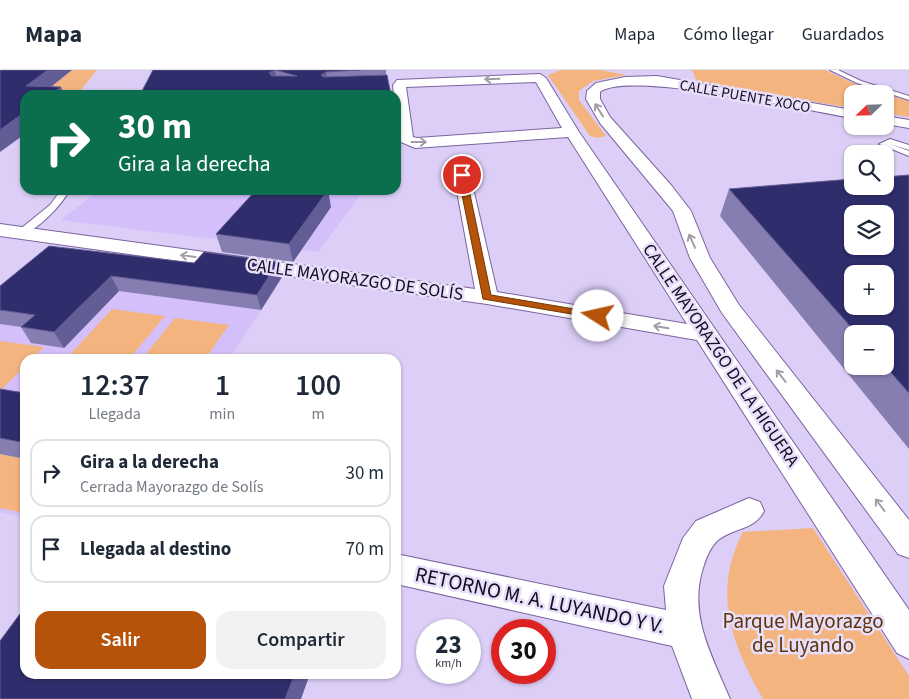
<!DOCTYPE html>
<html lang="es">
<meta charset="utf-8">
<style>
:root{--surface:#fff;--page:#f2f2f3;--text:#1f2937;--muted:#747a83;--line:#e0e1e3;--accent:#b45309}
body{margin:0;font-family:"Source Sans 3",sans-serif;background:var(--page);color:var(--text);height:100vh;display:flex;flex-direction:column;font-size:19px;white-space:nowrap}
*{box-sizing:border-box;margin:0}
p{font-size:16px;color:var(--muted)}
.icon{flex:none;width:28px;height:28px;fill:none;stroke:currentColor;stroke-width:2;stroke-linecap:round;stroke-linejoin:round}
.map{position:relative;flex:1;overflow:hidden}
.side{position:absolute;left:20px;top:284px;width:381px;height:325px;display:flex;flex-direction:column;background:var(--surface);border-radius:15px;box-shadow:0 1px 4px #0004}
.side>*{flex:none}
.banner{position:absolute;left:20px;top:20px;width:381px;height:105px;border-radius:15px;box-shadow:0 1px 4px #0004;background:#0b6e4f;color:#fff;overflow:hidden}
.needle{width:32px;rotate:247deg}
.tools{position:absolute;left:844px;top:15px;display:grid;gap:10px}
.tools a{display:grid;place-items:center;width:50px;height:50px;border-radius:10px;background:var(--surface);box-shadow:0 1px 4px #0004;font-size:25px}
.speed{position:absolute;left:416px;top:549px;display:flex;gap:10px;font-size:25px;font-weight:700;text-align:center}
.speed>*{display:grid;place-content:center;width:65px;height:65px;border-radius:50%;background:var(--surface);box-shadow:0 1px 4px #0004;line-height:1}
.speed small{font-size:12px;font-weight:400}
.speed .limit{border:8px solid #d22;background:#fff;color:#111}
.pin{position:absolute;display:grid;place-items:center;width:42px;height:42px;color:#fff;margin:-21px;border:2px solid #fff;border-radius:50%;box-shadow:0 1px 5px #0007}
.me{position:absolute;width:55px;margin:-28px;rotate:280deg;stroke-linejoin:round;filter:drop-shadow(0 0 4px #0008)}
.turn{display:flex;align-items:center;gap:18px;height:105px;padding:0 15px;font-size:22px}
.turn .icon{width:65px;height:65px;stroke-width:2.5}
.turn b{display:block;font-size:35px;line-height:42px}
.eta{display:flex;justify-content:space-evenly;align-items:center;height:85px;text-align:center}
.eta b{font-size:30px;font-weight:600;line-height:35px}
.action{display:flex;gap:10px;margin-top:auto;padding:10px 15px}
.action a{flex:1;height:58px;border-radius:15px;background:var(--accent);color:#fff;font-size:20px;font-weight:600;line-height:58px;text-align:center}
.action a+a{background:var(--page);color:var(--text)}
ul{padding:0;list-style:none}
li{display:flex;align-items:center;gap:15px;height:68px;margin:0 10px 8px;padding:0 5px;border:2px solid var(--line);border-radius:15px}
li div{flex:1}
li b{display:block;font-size:19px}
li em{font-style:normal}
header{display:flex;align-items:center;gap:30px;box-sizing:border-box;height:70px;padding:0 25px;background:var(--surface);border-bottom:1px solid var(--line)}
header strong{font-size:24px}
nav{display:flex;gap:28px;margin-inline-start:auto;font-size:18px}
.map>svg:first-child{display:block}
</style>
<header>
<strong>Mapa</strong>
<nav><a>Mapa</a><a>Cómo llegar</a><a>Guardados</a></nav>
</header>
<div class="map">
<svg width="909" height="629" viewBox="0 0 909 629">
<rect width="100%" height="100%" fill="#dccef6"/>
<!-- built -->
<path fill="#d4bffa" d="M99 120H364L318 182 61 150Z
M34 188 276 218 229 289H25V447L0 442V217Z"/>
<!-- green -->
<path fill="#f4b47f" d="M72 0H97L77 25H41Z
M561 0H601L626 5 593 11 579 21V30L606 66 597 68 590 66 548 5Z
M692 0H825L866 19 909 31V47L885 43V24H852V38L697 12Z
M112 239 165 246 129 289H66Z
M175 248 229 255 205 289H142Z
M0 271 44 277 33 289H25V296L0 321Z
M0 384 25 389V443L0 438Z
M813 458 909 606V629H763C731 574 712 521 743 462Z"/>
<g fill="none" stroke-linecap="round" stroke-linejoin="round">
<!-- service casing -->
<g stroke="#7a64a0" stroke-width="2">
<path id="service" d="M830 0H838L861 11 909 26V30L857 13Z
M890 69 909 75V80L890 74 909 81V86L879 74Z
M61 120H69C64 133 33 166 19 164V160L50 135Z"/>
</g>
<!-- minor casing -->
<g stroke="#7a64a0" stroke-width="2">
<path id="minor" d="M540 4 546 8 579 62 909 540V589L897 583 697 270 487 234 0 166V154L475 219 454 105 456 101H468L470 105 497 222 687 254 568 67 415 78 401 72 398 69 396 25H394L393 15 397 10ZM536 12 562 58 417 68 413 67 406 17Z
M657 6 852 40V48C810 41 628 0 600 22V29L610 47 671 115 691 141 710 188 739 235 909 450V488L898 484 722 243 690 188 673 141 600 53 586 29 587 21 596 13 625 7Z
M885 46 909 50V58L885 54Z
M749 428 760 432 764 441C755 460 732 458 717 471 710 478 706 488 703 498 688 545 712 586 730 629H692L672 576 396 514V484L666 540 664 516 683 468 696 451Z"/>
</g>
<!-- service -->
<use href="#service" fill="#fff" fill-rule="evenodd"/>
<!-- minor -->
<use href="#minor" fill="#fff" fill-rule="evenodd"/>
</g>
<!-- wall -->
<path fill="#867eb0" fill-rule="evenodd" d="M153 0H386V5L142 21Z
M909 105V379L720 146 729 119ZM852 264H885V296H852Z
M331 137 293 192 222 182 216 164Z
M278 192 282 207 261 240 119 221 64 278 31 273 21 257 0 254V216L194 193Z
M0 319 25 323V389L0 384Z"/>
<!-- shaded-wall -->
<path fill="#635d95" d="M48 0H72L41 25 26 16Z
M275 0 278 19 269 3Z
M326 2 329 21 321 5Z
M61 17 64 25H50Z
M25 42V64L0 82V60Z
M328 120 331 137 293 192 289 174Z
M278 192 282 207 261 240 257 225Z
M111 206 119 221 64 278 54 262Z
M295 604H310L301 629H285Z"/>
<!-- building -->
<path fill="#2f2d6b" stroke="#635d95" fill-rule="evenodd" d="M0 0H48L26 16 61 17 50 25H25V42L0 60Z
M153 0H275L269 3 272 6H297L275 0H361L326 2 321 5 323 7 387 5 391 25H135L137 21H142Z
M909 105V323L885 296V264H857L729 119 852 109V116H885V107ZM852 144H885V176H852ZM852 204H885V236H852Z
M256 120H328L289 174 216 164Z
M49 176 194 193 204 182 278 192 257 225 111 206 54 262 21 257 35 245 0 240V216Z
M0 319 25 323V373L0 368Z
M25 537V604H295L285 629H0V571Z"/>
<!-- one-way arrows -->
<defs><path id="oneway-shaft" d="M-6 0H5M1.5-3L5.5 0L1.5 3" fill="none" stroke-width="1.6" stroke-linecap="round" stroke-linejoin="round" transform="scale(1.25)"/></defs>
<g stroke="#a19da7">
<use href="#oneway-shaft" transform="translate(492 9) rotate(178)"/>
<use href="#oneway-shaft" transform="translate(599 40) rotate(-122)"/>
<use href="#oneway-shaft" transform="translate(419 72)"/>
<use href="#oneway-shaft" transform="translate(692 171) rotate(-114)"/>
<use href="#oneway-shaft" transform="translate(188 186) rotate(-172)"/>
<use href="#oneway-shaft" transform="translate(661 257) rotate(-170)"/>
<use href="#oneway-shaft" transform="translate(781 306) rotate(-128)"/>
<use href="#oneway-shaft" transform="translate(880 435) rotate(-127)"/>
</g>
<!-- route -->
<path fill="#b45309" stroke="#753606" d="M462 103 466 105 491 225 598 243 603 246 601 249 483 229 458 105Z"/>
<g text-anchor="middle" stroke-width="5" stroke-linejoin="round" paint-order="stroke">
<!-- far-street labels -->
<g font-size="15" fill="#140b22" stroke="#e7def9">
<text transform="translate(745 26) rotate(10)" y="5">CALLE PUENTE XOCO</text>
</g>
<!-- street labels -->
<g font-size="18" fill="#140b22" stroke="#e7def9">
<text transform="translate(355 209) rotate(8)" y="6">CALLE MAYORAZGO DE SOLÍS</text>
<text transform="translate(721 285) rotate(56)" y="6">CALLE MAYORAZGO DE LA HIGUERA</text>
</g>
<!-- near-street labels -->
<g font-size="21" fill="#140b22" stroke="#e7def9">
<text transform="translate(540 530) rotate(12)" y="7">RETORNO M. A. LUYANDO Y V.</text>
</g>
<!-- near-park labels -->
<g font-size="21" fill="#5e3408" stroke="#e7def9">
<text x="803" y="558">Parque Mayorazgo<tspan x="803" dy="24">de Luyando</tspan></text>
</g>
</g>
</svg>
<div class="tools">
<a><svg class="needle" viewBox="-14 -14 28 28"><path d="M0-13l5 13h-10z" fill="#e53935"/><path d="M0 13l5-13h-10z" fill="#747a83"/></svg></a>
<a><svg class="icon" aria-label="search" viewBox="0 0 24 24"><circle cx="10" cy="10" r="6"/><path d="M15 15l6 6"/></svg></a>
<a><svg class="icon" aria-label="layers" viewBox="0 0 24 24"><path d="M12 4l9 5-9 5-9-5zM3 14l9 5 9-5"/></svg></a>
<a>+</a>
<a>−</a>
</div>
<div class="speed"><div>23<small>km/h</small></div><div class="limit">30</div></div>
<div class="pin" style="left:462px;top:105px;background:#d93025"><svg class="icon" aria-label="arrive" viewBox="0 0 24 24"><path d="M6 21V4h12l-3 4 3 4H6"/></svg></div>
<svg class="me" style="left:598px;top:246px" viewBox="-20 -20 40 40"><circle r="19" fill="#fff"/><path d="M0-13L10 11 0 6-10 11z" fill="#b45309"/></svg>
<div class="banner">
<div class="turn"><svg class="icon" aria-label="right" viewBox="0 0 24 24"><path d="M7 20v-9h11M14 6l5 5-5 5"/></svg><div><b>30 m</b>Gira a la derecha</div></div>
</div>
<section class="side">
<div class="eta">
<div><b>12:37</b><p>Llegada</p></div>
<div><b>1</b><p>min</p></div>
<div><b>100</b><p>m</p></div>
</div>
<ul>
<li><svg class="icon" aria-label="right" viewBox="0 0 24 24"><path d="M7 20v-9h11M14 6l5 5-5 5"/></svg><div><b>Gira a la derecha</b><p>Cerrada Mayorazgo de Solís</p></div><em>30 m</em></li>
<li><svg class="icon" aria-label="arrive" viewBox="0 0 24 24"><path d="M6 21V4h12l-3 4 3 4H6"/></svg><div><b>Llegada al destino</b></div><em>70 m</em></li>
</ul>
<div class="action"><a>Salir</a><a>Compartir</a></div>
</section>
</div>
